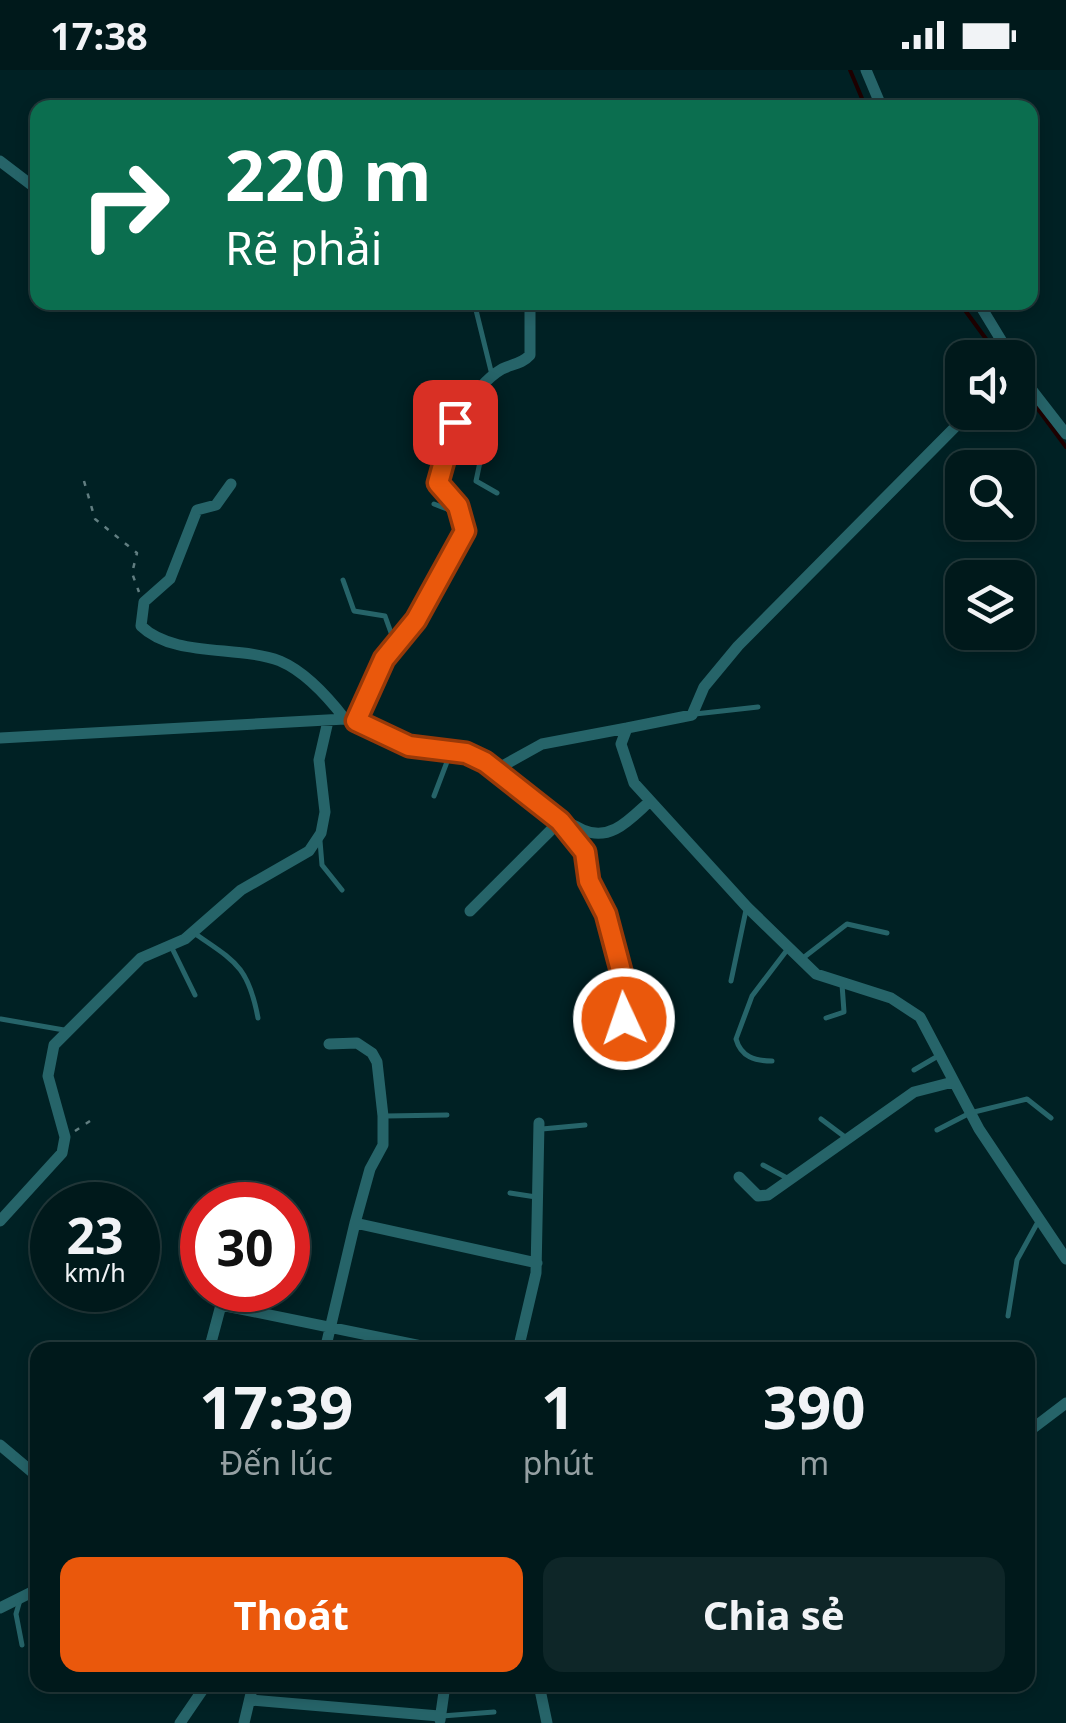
<!DOCTYPE html>
<html lang="vi">
<meta charset="utf-8">
<style>
:root{--surface:#00191b;--page:#0e2628;--text:#f1f3f6;--muted:#95a0a3;--line:#22383a;--accent:#ea580c}
body{margin:0;font-family:"Noto Sans",sans-serif;background:var(--page);color:var(--text);height:100vh;display:flex;flex-direction:column;font-size:38px;white-space:nowrap}
*{box-sizing:border-box;margin:0}
p{font-size:32px;color:var(--muted)}
.icon{flex:none;width:55px;height:55px;fill:none;stroke:currentColor;stroke-width:2;stroke-linecap:round;stroke-linejoin:round}
.map{position:relative;flex:1;overflow:hidden}
.sheet{position:absolute;left:30px;top:1272px;width:1005px;height:350px;display:flex;flex-direction:column;background:var(--surface);border-radius:20px;box-shadow:0 5px 15px #0003,0 0 0 2px var(--line)}
.sheet>*{flex:none}
.top-card{position:absolute;left:30px;top:30px;width:1008px;height:210px;border-radius:20px;box-shadow:0 5px 15px #0003,0 0 0 2px var(--line);background:#0b6e4f;color:#fff;overflow:hidden}
.tools{position:absolute;left:945px;top:270px;display:grid;gap:20px}
.tools a{display:grid;place-items:center;width:90px;height:90px;border-radius:20px;background:var(--surface);box-shadow:0 5px 15px #0003,0 0 0 2px var(--line);font-size:50px}
.speed{position:absolute;left:30px;top:1112px;display:flex;gap:20px;font-size:50px;font-weight:700;text-align:center}
.speed>*{display:grid;place-content:center;width:130px;height:130px;border-radius:50%;background:var(--surface);box-shadow:0 5px 15px #0003,0 0 0 2px var(--line);line-height:1}
.speed small{font-size:25px;font-weight:400}
.speed .limit{border:15px solid #d22;background:#fff;color:#111}
.pin{position:absolute;display:grid;place-items:center;width:85px;height:85px;color:#fff;margin:-42px;border-radius:20px;box-shadow:0 5px 15px #0006}
.me{position:absolute;width:110px;margin:-55px;rotate:357deg;stroke-linejoin:round;filter:drop-shadow(0 0 8px #0008)}
.turn{display:flex;align-items:center;gap:35px;height:210px;padding:0 30px;font-size:45px}
.turn .icon{width:130px;height:130px;stroke-width:2.5}
.turn b{display:block;font-size:70px;line-height:85px}
.eta{display:flex;justify-content:space-evenly;align-items:center;height:170px;text-align:center}
.eta b{font-size:60px;font-weight:700;line-height:70px}
.primary-button{display:flex;gap:20px;margin-top:auto;padding:20px 30px}
.primary-button a{flex:1;height:115px;border-radius:20px;background:var(--accent);color:#fff;font-size:40px;font-weight:700;line-height:115px;text-align:center}
.primary-button a+a{background:var(--page);color:var(--text)}
.status{display:flex;justify-content:space-between;align-items:center;height:70px;padding:0 50px;background:var(--surface);direction:ltr}
.status svg{height:28px;fill:currentColor}
.map>svg:first-child{display:block}
</style>
<div class="status"><b>17:38</b><svg viewBox="0 0 49 12"><path d="M0 12V9h3v3zM5 12V6h3v6zM10 12V3h3v9zM15 12V0h3v12zM26 1h20v11H26zM47 4h2v5h-2z"/></svg></div>
<div class="map">
<svg width="1066" height="1653" viewBox="0 0 1066 1653">
<rect width="100%" height="100%" fill="#002124"/>
<g fill="none" stroke-linecap="round" stroke-linejoin="round">
<!-- stream -->
<path stroke="#1d0000" stroke-width="4" d="M850 0 866 38
M959 232 1000 288
M1018 312 1066 377"/>
<!-- path -->
<path stroke="#617e81" stroke-width="2.5" stroke-dasharray="5 8" stroke-linecap="butt" d="M84 411 95 449 137 483 132 503 139 522
M75 1061 90 1051"/>
<!-- lane -->
<path stroke="#266469" stroke-width="5" d="M474 232 492 305
M450 375 480 392 476 411 497 423
M434 434 460 444
M343 510 354 541 385 546 394 571
M695 644 758 637
M434 726 450 684
M320 771 322 795 342 820
M194 863C234 891 248 895 258 948
M171 876 195 925
M803 888 847 854 887 863
M731 911 746 840
M826 948 844 942 842 914
M1 949 64 960
M772 991C755 991 741 987 736 969L752 926 787 880
M914 1000 938 986
M386 1046 447 1045
M821 1049 845 1067
M542 1059 585 1055
M937 1060 970 1043 1027 1029 1051 1048
M763 1095 787 1108
M510 1123 536 1127
M1008 1246 1017 1190 1039 1150
M20 1530 16 1544 22 1575
M442 1646 494 1642"/>
<!-- street -->
<path stroke="#266469" stroke-width="11" d="M866 0 882 38
M0 91 38 120
M978 232 1012 288
M1018 302 1066 364
M970 342 738 576 704 617 692 645 627 658 621 674 634 713 747 837 816 904 891 928 920 947 979 1059 1066 1189
M231 414 216 435 197 440 170 509 144 532 141 556C174 588 239 575 280 591 306 602 328 627 345 649
M357 651 384 589 416 550 453 491 465 461 458 436 438 413C439 377 471 317 502 299 512 294 522 294 530 285V232
M0 668 345 649 409 676 466 683 485 691 560 751 585 782 589 811 618 883 623 949
M497 699 542 674 627 658
M470 841 560 751C570 752 574 756 583 760 611 772 630 749 649 732
M739 1107 758 1126 768 1125 914 1022 953 1012
M0 1151 62 1083 65 1067 48 1006 54 975 141 888 185 869 241 820 309 781 321 763 325 742 319 690 328 651
M355 1153 537 1193
M209 1280 221 1235 441 1280
M325 1280 355 1153 370 1099 383 1075V1046L377 992 372 983 357 973 329 974
M518 1280 536 1203 539 1053
M1028 1362 1066 1333
M0 1375 38 1407
M0 1538 38 1519
M539 1615 547 1653
M250 1630 439 1646
M440 1650 445 1615
M180 1653 206 1615
M244 1653 253 1615"/>
</g>
<g fill="none" stroke-linecap="round" stroke-linejoin="round">
<!-- route casing -->
<g stroke="#983908" stroke-width="25">
<path id="route" d="M455 352 438 413 458 436 465 461 416 550 384 589 356 651 409 676 466 683 485 692 560 751 585 782 589 811 606 844 624 912V949"/>
</g>
<!-- route -->
<use href="#route" stroke="#ea580c" stroke-width="18"/>
</g>
</svg>
<div class="tools">
<a><svg class="icon" aria-label="sound" viewBox="0 0 24 24"><path d="M4 9h4l5-4v14l-5-4H4zM17 9q2 3 0 6"/></svg></a>
<a><svg class="icon" aria-label="search" viewBox="0 0 24 24"><circle cx="10" cy="10" r="6"/><path d="M15 15l6 6"/></svg></a>
<a><svg class="icon" aria-label="layers" viewBox="0 0 24 24"><path d="M12 4l9 5-9 5-9-5zM3 14l9 5 9-5"/></svg></a>
</div>
<div class="speed"><div>23<small>km/h</small></div><div class="limit">30</div></div>
<div class="pin" style="left:455px;top:352px;background:#d93025"><svg class="icon" aria-label="arrive" viewBox="0 0 24 24"><path d="M6 21V4h12l-3 4 3 4H6"/></svg></div>
<svg class="me" style="left:624px;top:949px" viewBox="-20 -20 40 40"><circle r="17" fill="#ea580c" stroke="#fff" stroke-width="3"/><path d="M0-11L8 9 0 5-8 9z" fill="#fff"/></svg>
<div class="top-card">
<div class="turn"><svg class="icon" aria-label="right" viewBox="0 0 24 24"><path d="M7 20v-9h11M14 6l5 5-5 5"/></svg><div><b>220 m</b>Rẽ phải</div></div>
</div>
<section class="sheet">
<div class="eta">
<div><b>17:39</b><p>Đến lúc</p></div>
<div><b>1</b><p>phút</p></div>
<div><b>390</b><p>m</p></div>
</div>
<div class="primary-button"><a>Thoát</a><a>Chia sẻ</a></div>
</section>
</div>
